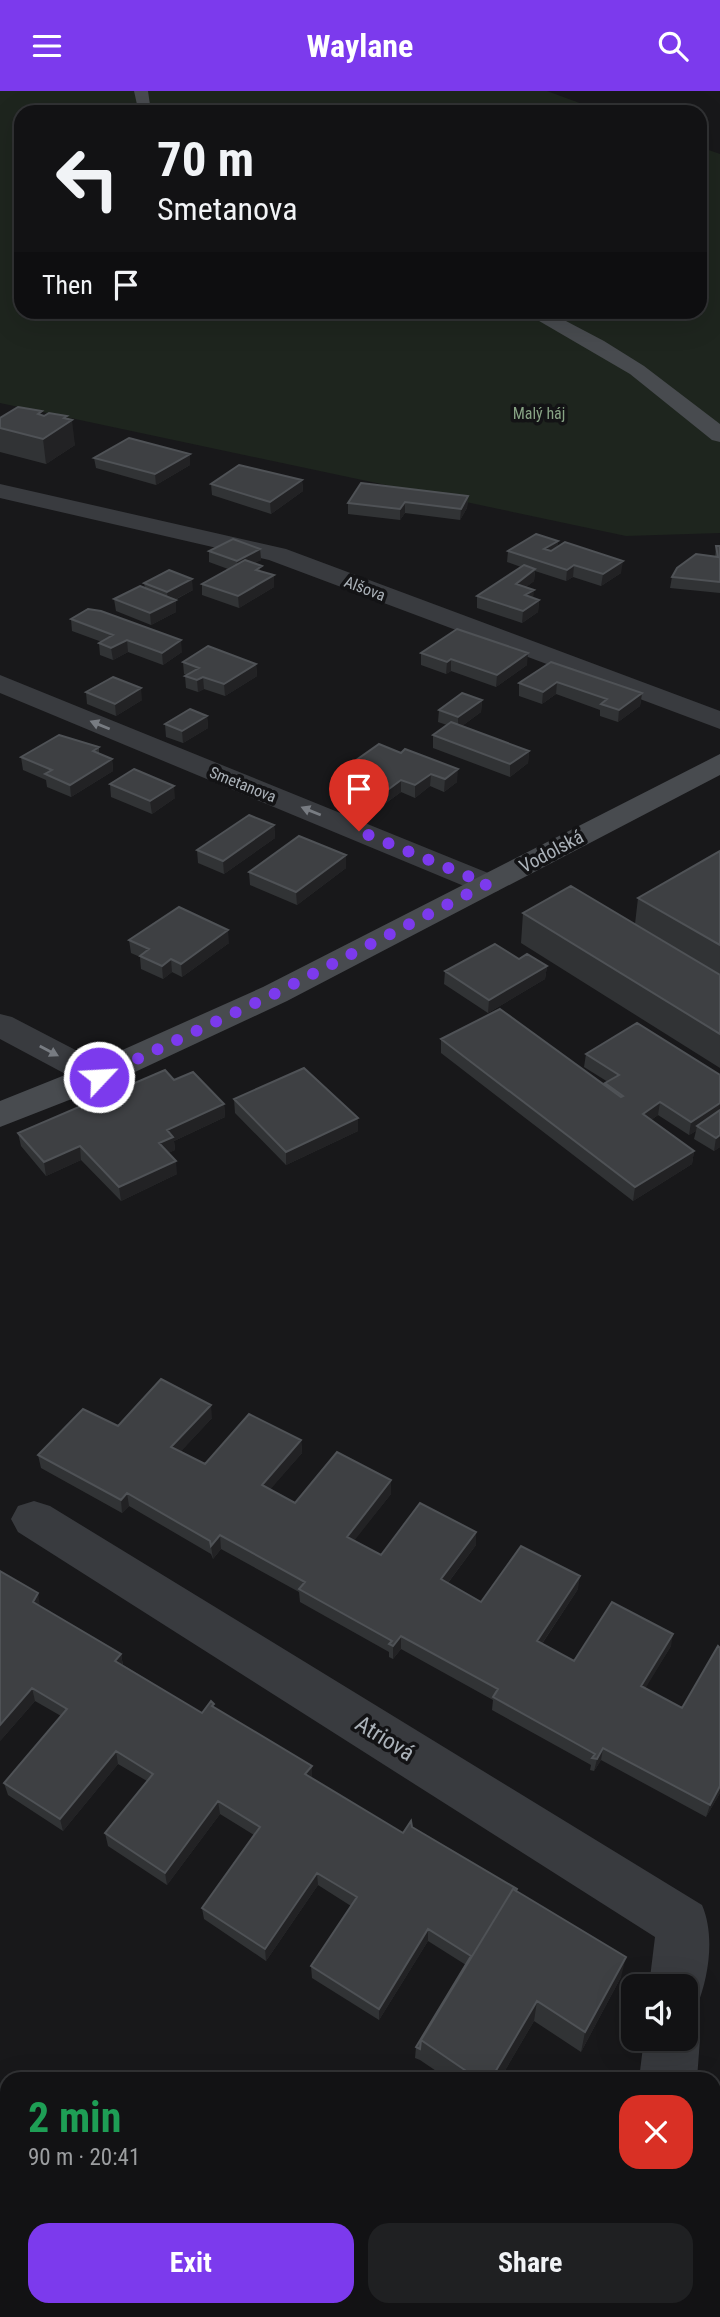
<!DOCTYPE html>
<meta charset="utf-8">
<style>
:root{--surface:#121214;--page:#1f2022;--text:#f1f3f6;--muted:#9c9ea0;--line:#313234;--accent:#7c3aed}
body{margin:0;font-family:"Roboto Condensed",sans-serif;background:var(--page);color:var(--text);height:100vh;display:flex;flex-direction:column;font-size:26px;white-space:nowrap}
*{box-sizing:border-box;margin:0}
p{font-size:23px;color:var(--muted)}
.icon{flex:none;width:38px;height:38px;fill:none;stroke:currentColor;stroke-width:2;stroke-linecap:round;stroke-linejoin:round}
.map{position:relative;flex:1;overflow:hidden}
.sheet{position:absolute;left:0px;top:1981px;width:721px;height:245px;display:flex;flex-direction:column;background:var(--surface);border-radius:21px 21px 0 0;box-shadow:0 7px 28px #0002,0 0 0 2px var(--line)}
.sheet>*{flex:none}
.banner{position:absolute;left:14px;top:14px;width:693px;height:214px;border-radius:21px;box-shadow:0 7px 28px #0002,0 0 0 2px var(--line);background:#121214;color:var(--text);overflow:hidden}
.controls{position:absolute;left:621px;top:1883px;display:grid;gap:14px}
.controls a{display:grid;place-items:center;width:77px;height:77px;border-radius:14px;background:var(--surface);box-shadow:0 7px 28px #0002,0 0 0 2px var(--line);font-size:35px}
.pin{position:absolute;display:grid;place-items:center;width:60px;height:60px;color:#fff;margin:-72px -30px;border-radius:50% 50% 50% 0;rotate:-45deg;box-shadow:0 0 7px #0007}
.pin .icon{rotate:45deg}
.me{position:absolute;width:77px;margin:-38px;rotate:65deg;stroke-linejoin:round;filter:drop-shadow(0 0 5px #0008)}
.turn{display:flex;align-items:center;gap:24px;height:147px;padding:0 28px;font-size:32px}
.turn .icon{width:91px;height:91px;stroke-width:2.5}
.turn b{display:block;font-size:49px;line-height:60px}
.then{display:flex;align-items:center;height:66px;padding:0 28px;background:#0003;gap:14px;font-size:26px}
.round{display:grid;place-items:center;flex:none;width:74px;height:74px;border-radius:21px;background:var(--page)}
.summary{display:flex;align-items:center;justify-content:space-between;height:119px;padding:0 28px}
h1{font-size:42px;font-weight:700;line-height:52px;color:#1e9e55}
.cta{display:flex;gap:14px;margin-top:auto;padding:14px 28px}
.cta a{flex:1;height:80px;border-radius:21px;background:var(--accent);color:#fff;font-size:28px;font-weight:700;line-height:80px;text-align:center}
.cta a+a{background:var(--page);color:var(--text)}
header{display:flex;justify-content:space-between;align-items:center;height:91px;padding:0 28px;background:var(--accent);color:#fff;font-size:32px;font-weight:700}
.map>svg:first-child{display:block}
</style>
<header><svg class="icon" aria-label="menu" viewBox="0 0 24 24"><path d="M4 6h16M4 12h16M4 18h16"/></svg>Waylane<svg class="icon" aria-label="search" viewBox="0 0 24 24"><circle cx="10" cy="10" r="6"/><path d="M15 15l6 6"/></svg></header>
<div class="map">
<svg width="720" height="2226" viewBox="0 0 720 2226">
<rect width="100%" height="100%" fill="#18181a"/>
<!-- green -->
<path fill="#1e251e" d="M0 0H547L604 21H21V220H700V56L720 63V442L626 445 0 312Z"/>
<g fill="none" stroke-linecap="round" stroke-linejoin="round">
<!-- stream -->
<path fill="#2f393d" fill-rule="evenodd" d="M0 2023 7 2026V2058L0 2055Z
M194 2219H227L230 2226H197Z"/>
<!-- street -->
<path fill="#393b3f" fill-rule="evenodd" d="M0 393 286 458 720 620V638L269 469 0 407Z
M0 584 498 786 503 793 498 800 487 802 476 800 0 602Z
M0 923 12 926 112 978 117 986 112 994 99 998 86 994 0 948Z
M34 1410 50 1415 702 1814C715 1844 709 1885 697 1915L686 1919V1895H649L655 1846 18 1441 11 1428 18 1415Z
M686 1926 692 1928 700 1948 697 1988H639L644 1948H686Z
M547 2219H610L607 2226H544Z"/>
<!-- secondary -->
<path fill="#484b4f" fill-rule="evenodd" d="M134 0H148L150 14 158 21 138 18Z
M522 220H547L604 250 644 275 720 333V351L712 349 630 283Z
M720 663V684L287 910 105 995 0 1036V1010L80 978 263 896Z"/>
</g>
<!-- wall -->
<path fill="#313335" d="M42 324 67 325 75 354 46 373 0 361V327Z
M190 363V374L156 394 96 377 94 367Z
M302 389 303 400 271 423 212 404 211 393Z
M468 405 467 417 460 429 405 422 400 429 348 423V412Z
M558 450 557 456 621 482 601 495 573 486 566 490 535 480 534 490 526 496 533 507 539 509 538 521 522 532 477 517V505L521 476 507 471 508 460Z
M716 455H720V502L670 497 672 486 715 466Z
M260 458 261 469 254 472 262 481 274 484V496L239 517 202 504V493L228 478 209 471V460Z
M144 492 193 499 175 509 176 521 151 534 116 520 114 508 145 497Z
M71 528 182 561 163 574 128 561 113 569 100 564 99 552 102 551 72 540Z
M421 562 527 574 496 596 451 580 446 583 421 574Z
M183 571 256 573 257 585 225 605 204 598 198 601 186 597 185 585 187 584 184 583Z
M551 571 642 602 640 615 618 631 600 625V619L556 603 542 613 519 605V592Z
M86 601 142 609 116 625 87 613Z
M482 609 481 621 462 635 529 660 528 672 510 686 433 657V644L447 634 438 631 439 619Z
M207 625 208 637 183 652 166 646 165 633Z
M379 653 457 691 444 701 430 695 415 707 401 701 382 715 335 696V684Z
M99 656V662L112 668 113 680 71 706 47 696 46 689 23 679 21 666Z
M110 693 175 707 152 723 111 706Z
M274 734 275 747 224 783 198 772 197 759Z
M720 760V977L521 852 523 822 635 833 638 807Z
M346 764V777L297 814 250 794 249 781Z
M129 849 229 852 182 886 172 881 163 888 141 878 140 866 131 862Z
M519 868 547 875 545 888 488 922 444 893 445 880Z
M441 948 605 995V992L608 991 584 976 586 963 720 984V1056L714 1060 694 1048 696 1040 689 1044 658 1024 651 1029 694 1060 692 1073 633 1110 441 962Z
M174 989 224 1013 225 1026 174 1050 175 1059 168 1062 177 1083 121 1110 81 1069 46 1085 21 1055 18 1042Z
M234 1008 358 1027V1040L286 1074 235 1022Z
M212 1327 181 1360 205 1373 301 1349 302 1362 270 1398 295 1412 391 1389V1403L354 1449 381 1464 476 1454 448 1492 481 1511 578 1498 542 1553 574 1570 671 1555 645 1597 720 1702 706 1726 601 1669 594 1680 590 1679 591 1674 492 1619 493 1609 401 1558 393 1568 389 1566V1561L300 1511 299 1501 221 1458 213 1468 211 1463 129 1415 122 1422 41 1377 38 1364 118 1335Z
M40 1515 121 1563 123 1574 202 1622 215 1617 312 1687 403 1742 412 1736 517 1800 621 1886 581 1961 534 1930 500 1988H448L420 1969 415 1967 416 1956 466 1874 428 1850 379 1929 312 1887 311 1875 351 1815 318 1794 266 1870 204 1828 202 1817 254 1744 220 1723 167 1794 108 1755 105 1742 147 1690 118 1673 63 1740 8 1704 4 1692 61 1625 35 1610 0 1650Z"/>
<!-- shaded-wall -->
<path fill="#222224" d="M67 325 68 332 72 329 75 354 46 373 43 348Z
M190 363V374L156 394 155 383Z
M302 389 303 400 271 423 270 411Z
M468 405 467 417 460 429 461 418Z
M405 411V422L400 429V418Z
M558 450 557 461 543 470 544 458Z
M260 458 261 469 238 481 237 470Z
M623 470 621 482 601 495 603 483Z
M574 474 573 486 566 490 567 479Z
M535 478 534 490 516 504V493Z
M274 484V496L239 517 238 505Z
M192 488 193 499 168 512 167 501Z
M534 499 533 511 525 504Z
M176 509V521L151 534 150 522Z
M539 509 538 521 522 532 523 520Z
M127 549 128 561 113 569 111 557Z
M181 549 182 561 163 574 162 562Z
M528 562 527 574 496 596 497 584Z
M451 568V580L446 583 447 571Z
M256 573 257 585 225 605 224 593Z
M203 586 204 598 198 601 197 589Z
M557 591 556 603 542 613 543 601Z
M141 597 142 609 116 625 115 613Z
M642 602 640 615 618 631 619 619Z
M482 609 481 621 458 638V626Z
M207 625 208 637 183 652 182 640Z
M529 660 528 672 510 686V673Z
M112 668 113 680 71 706 70 694Z
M458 678 457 691 444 701 445 688Z
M431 683 430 695 415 707V694Z
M401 689V701L382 715V703Z
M174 695 175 707 152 723 150 710Z
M274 734 275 747 224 783 223 770Z
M346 764V777L297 814 296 801Z
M228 839 229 852 182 886 181 873Z
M171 868 172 881 163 888 162 875Z
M547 875 545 888 488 922 489 909Z
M660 1011 658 1024 641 1036 643 1023Z
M720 1012V1024L697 1035 696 1040 689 1044 691 1031Z
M224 1013 225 1026 174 1050 175 1059 160 1066 159 1052 167 1039Z
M358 1027V1040L286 1074V1061Z
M720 1044V1056L714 1060 716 1047Z
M80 1055 81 1069 46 1085 44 1071Z
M694 1060 692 1073 633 1110 635 1096Z
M176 1070 177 1083 121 1110 119 1096Z
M211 1314 212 1327 173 1369 171 1356Z
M301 1349 302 1362 263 1407 262 1394Z
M391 1389V1403L347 1459V1446Z
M127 1402 129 1415 122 1422 121 1409Z
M476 1441V1454L441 1501V1488Z
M220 1444 221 1458 213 1468 211 1455Z
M580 1485 578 1498 535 1563 537 1550Z
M38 1502 40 1515 33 1511Z
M673 1543 671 1555 639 1608 641 1595Z
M401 1545V1558L393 1568V1555Z
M121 1563 123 1576 115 1570Z
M32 1597 35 1610 0 1650V1634Z
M603 1657 601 1669 594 1680 597 1668Z
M116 1660 118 1673 63 1740 60 1728Z
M312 1675V1688L305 1683Z
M720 1695V1702L706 1726 710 1714Z
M218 1710 220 1723 167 1794 165 1782Z
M317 1782 318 1794 266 1870 265 1858Z
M428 1838V1850L379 1929V1918Z
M626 1866 621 1886 581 1961 585 1941Z
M537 1910 534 1930 500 1988H491Z"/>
<!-- building -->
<path fill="#3e4043" stroke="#4f5256" stroke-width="2" d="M18 316 42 320 38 323 44 325 49 322 67 325 64 327 72 329 43 348 0 337V327Z
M129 347 190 363 155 383 94 367Z
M239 374 302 389 270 411 211 393Z
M361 392 468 405 461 418 405 411 400 418 348 412Z
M536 443 558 450 544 458 551 460 565 451 623 470 603 483 574 474 567 479 508 460Z
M233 448 260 458 237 470 209 460Z
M716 455H720V491L672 486 677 477 696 463 718 466Z
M245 469 262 475 256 479 274 484 238 505 202 493Z
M524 474 535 478 516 493 534 499 525 504 539 509 523 520 477 505Z
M169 479 192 488 167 501 144 492Z
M140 495 176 509 150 522 114 508Z
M88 518 101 520 181 549 162 562 127 549 111 557 99 552 113 544 71 528Z
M457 538 528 562 497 584 451 568 447 571 421 562Z
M208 555 256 573 224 593 203 586 197 589 185 585 199 577 183 571Z
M551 571 642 602 619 619 601 613 607 608 557 591 543 601 519 592Z
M113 586 141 597 115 613 86 601Z
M462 602 482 609 458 626 439 619Z
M190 618 207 625 182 640 165 633Z
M451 631 529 660 510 673 433 644Z
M59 644 99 656 93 660 112 668 70 694 45 683 52 679 21 666Z
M379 653 401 662 405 658 458 678 445 688 431 683 415 694 401 689 382 703 335 684Z
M134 678 174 695 150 710 110 693Z
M249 724 274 734 223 770 197 759Z
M299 745 346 764 296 801 249 781Z
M720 760V854L638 807Z
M571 795 720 884V943L523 822Z
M179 816 228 839 181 873 171 868 162 875 140 865 149 858 129 849Z
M495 853 519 868 527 863 547 875 489 909 445 880Z
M500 918 621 1006 623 1005 605 992 619 984 586 963 637 932 720 984V1012L691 1031 660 1011 643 1023 694 1060 635 1096 441 948Z
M304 977 358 1027 286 1061 234 1008Z
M165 979 174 989 193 981 224 1013 167 1039 173 1046 159 1052 176 1070 119 1096 80 1055 44 1071 18 1042Z
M720 1019V1044L716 1047 697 1035Z
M161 1288 211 1314 171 1356 205 1373 249 1323 301 1349 262 1394 295 1412 337 1361 391 1389 347 1446 381 1464 420 1412 476 1441 441 1488 481 1511 521 1455 580 1485 537 1550 574 1570 612 1511 673 1543 641 1595 682 1617 718 1555 720 1557V1695L710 1714 603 1657 597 1668 592 1667 595 1663 493 1606 498 1598 401 1545 393 1555 389 1553 392 1550 299 1498 305 1491 220 1444 211 1455 210 1450 127 1402 121 1409 38 1364 83 1318 118 1335Z
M0 1480 38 1502 33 1511 121 1563 115 1570 202 1622 211 1610 214 1613 212 1615 312 1675 305 1683 403 1742 411 1730 412 1736 517 1798 516 1800 513 1798 421 1949 420 1958 416 1956 471 1865 428 1838 379 1918 311 1875 357 1806 317 1782 265 1858 202 1817 260 1736 218 1710 165 1782 105 1742 153 1683 116 1660 60 1728 4 1692 67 1618 32 1597 0 1634Z
M513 1798 626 1866 585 1941 537 1910 491 1988H478L421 1949Z"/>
<!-- one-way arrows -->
<defs><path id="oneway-solid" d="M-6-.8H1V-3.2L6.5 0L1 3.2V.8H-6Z" transform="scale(1.75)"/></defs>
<g fill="#787c82">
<use href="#oneway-solid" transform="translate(100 634) rotate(-158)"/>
<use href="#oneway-solid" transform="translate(311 720) rotate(-158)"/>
<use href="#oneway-solid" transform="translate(49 960) rotate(28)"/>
</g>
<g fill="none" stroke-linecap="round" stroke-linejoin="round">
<!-- route -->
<path stroke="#7c3aed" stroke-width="12" stroke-dasharray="0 21.6" d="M99 986 272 904 487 793 359 740"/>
</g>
<g text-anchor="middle" stroke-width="7" stroke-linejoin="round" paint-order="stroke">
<!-- far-park labels -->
<g font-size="16" fill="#87a384" stroke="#131315">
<text x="539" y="328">Malý háj</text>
</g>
<!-- far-street labels -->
<g font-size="16" fill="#abb2b9" stroke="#131315">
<text transform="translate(365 497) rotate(21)" y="6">Alšova</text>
<text transform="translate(243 693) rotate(22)" y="6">Smetanova</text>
</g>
<!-- street labels -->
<g font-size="19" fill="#abb2b9" stroke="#131315">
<text transform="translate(551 760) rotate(-28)" y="7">Vodolská</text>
</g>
<!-- near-street labels -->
<g font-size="23" fill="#abb2b9" stroke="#131315">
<text transform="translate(385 1647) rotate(32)" y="8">Atriová</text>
</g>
</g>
</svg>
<div class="controls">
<a><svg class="icon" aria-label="sound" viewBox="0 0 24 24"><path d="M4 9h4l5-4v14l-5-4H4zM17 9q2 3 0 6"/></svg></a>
</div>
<div class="pin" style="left:359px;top:740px;background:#d93025"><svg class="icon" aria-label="arrive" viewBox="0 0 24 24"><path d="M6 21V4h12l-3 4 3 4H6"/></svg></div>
<svg class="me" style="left:99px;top:986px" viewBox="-20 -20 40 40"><circle r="17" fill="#7c3aed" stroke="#fff" stroke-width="3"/><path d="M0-11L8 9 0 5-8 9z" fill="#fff"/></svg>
<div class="banner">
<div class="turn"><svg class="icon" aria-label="left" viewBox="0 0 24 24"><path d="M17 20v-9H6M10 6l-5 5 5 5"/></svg><div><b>70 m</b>Smetanova</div></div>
<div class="then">Then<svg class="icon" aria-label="arrive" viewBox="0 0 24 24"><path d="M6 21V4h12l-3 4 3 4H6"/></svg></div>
</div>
<section class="sheet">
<div class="summary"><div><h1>2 min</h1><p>90 m · 20:41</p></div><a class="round" style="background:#d93025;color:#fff"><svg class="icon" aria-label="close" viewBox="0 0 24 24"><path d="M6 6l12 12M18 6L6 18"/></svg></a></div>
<div class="cta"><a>Exit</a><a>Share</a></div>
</section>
</div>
